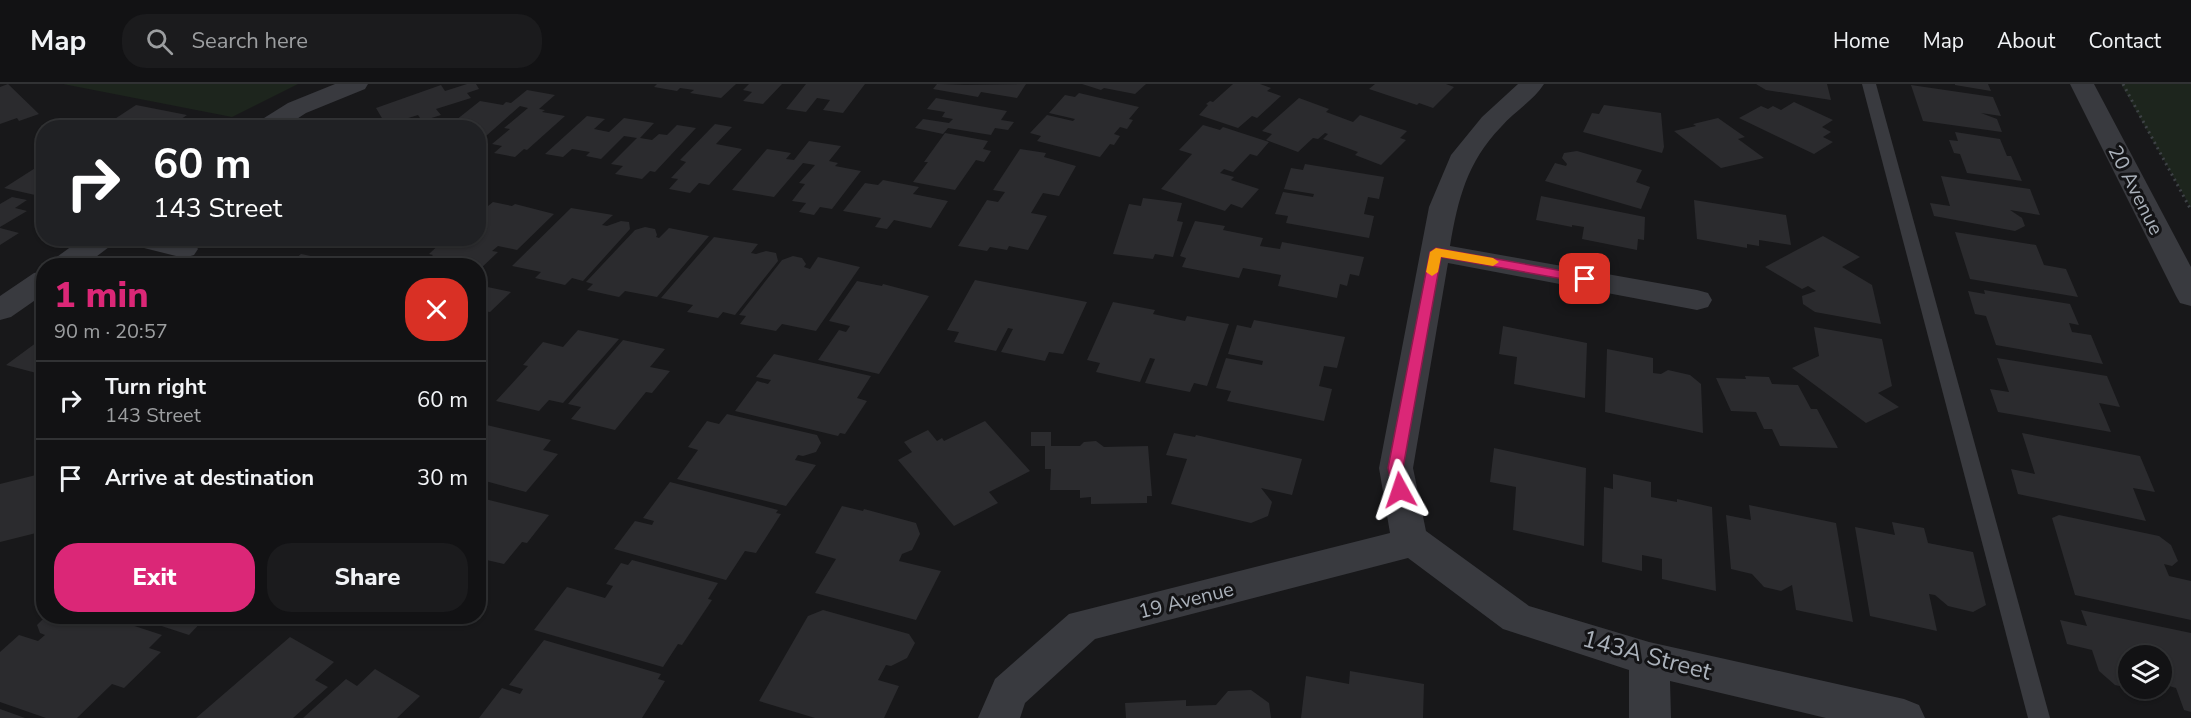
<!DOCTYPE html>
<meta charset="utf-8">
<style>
:root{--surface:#121214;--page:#1b1b1d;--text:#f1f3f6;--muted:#9c9ea0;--line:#313234;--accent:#db2777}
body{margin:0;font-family:"Nunito Sans",sans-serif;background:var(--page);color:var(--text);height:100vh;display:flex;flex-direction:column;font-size:22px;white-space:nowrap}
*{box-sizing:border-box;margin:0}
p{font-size:20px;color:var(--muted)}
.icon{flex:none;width:33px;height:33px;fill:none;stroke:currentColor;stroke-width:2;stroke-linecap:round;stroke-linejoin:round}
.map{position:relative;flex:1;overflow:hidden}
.drawer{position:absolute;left:36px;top:174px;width:450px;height:366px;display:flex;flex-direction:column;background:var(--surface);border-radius:24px;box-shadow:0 2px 4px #0004,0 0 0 2px var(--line)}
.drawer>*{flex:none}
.guide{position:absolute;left:36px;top:36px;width:450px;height:126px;border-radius:24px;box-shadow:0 2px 4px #0004,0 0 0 2px var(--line);background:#202124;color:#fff;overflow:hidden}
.controls{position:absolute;left:2118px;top:561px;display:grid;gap:12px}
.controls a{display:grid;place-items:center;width:54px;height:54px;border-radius:50%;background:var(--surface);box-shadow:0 2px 4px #0004,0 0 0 2px var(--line);font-size:30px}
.pin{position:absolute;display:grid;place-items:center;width:51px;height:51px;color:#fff;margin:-26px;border-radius:12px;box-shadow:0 3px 9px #0006}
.me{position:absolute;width:66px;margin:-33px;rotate:355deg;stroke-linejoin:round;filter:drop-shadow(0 0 4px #0008)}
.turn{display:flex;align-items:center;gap:21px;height:126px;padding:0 18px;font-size:27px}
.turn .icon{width:78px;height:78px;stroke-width:2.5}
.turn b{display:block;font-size:42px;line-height:51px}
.round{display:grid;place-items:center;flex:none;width:63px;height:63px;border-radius:24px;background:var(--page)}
.head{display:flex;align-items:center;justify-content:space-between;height:102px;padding:0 18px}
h1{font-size:36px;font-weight:800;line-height:45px;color:var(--accent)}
.button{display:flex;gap:12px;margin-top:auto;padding:12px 18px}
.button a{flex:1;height:69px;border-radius:24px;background:var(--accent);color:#fff;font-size:24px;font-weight:800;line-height:69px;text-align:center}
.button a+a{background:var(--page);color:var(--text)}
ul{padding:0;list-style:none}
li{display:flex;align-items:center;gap:18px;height:78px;padding:0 18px;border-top:2px solid var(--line)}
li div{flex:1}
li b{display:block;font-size:22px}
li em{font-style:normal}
header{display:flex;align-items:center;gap:36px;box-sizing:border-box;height:84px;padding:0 30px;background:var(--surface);border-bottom:2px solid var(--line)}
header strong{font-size:28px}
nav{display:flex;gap:33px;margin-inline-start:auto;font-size:21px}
.search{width:420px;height:54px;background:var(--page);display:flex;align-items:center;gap:15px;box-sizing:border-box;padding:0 21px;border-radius:24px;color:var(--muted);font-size:22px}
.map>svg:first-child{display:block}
</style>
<header>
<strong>Map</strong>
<div class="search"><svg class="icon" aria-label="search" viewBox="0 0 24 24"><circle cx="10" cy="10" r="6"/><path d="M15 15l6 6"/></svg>Search here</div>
<nav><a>Home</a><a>Map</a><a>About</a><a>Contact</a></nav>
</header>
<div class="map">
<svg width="2191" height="634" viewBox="0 0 2191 634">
<rect width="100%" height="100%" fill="#18181a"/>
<!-- green -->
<path fill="#1d251d" d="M63 0H298L232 33Z
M2121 0H2191V124Z"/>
<!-- building -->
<path fill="#2b2b2e" d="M8 0 39 30 19 37 17 34 0 40V3Z
M467 0H476L479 5 467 9 471 14 436 25 441 31 422 37 418 31 386 41 376 24 441 1 445 7Z
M657 0H736L721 14 690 9 694 6 680 4 677 7 654 3Z
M749 0H782L763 20 743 17 752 8 743 6Z
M806 0H865L843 29 823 26 830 16 817 14 806 28 786 25Z
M937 0 965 1 1026 0 1017 14 981 8 978 13 933 5Z
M1082 0H1146L1135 10 1104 4 1101 6Z
M1233 0H1260L1271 4 1267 7 1281 12 1257 34 1252 32 1238 44 1199 31 1208 21 1206 20 1210 17 1213 18Z
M1375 0H1446L1454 3 1433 24 1419 19 1417 21 1369 5Z
M1756 0H1827L1831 16 1766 6Z
M1955 0H1988L1991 7 1955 1Z
M1911 1 1993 13 2001 32 1981 29 1997 35 2002 48 1923 37Z
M527 6 555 11 539 25 545 26 542 28 565 32 527 66 524 65 515 73 494 69 502 62 492 60 510 45 504 44 528 24 520 22 486 52H478V44H446L480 17 503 21 506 18 511 19Z
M1079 9 1139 23 1129 35 1133 36 1127 45 1120 43 1114 50 1120 52 1114 61 1110 60 1100 73 1037 57 1041 52 1030 49 1047 31 1073 37 1075 35 1049 29 1065 11 1075 13Z
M936 14 1007 27 1001 36 1014 38 1008 46 995 44 991 51 948 44 943 50 915 44 923 35 949 39 953 35 942 33 945 28 927 25Z
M1299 14 1329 25 1326 28 1353 38 1360 31 1407 47 1400 54 1406 56 1381 81 1355 71 1358 68 1323 55 1328 50 1325 49 1318 55 1313 54 1298 68 1266 56 1272 50 1262 47Z
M1794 18 1833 36 1822 43 1831 48 1823 53 1833 58 1814 70 1739 34 1761 22 1768 25 1773 22 1781 26Z
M136 21 187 31 168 44H101Z
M1604 21 1661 29 1664 63 1662 69 1583 48 1592 29 1599 30Z
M587 32 605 35 594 45 609 48 624 34 654 39 640 54 652 56 659 50 667 51 677 41 696 44 655 88 650 87 642 95 615 90 623 82 611 80 637 54 624 52 601 75 586 72 590 68 572 65 563 73 545 70Z
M1718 34 1745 53 1738 55 1764 74 1721 84 1674 47 1696 42 1693 40Z
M715 40 732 43 716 60 742 65 709 101 699 99 690 109 669 105 678 95 671 94 686 78 680 76Z
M1203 41 1220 46 1223 43 1269 58 1257 72 1250 70 1233 88 1224 85 1220 89 1234 93 1231 96 1259 105 1242 124 1231 120 1225 127 1161 105 1192 70 1179 66Z
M1955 48 2000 55 2007 72H2011L2022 97 1967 89 1960 70 1954 69 1949 56 1958 57Z
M945 49 988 57 983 65 991 67 984 78 976 76 955 106 913 98 928 78H924Z
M809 57 841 62 829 77 838 79 835 82 861 87 832 125 820 123 814 131 799 128 806 119 792 117 805 100 799 99 815 81 803 79 774 113 732 106 767 65 791 69 786 75 794 76Z
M1020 65 1046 69 1044 73 1076 82 1059 112 1043 109 1031 129 1047 132 1028 166 1009 162 1007 166 990 163 987 167 958 162 987 116 998 118 1005 108 993 106Z
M1577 67 1642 86 1636 98 1650 103 1641 125 1545 97 1555 79 1566 82 1567 80 1562 74 1564 69Z
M1305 80 1384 93 1379 115 1368 113 1364 130 1374 132 1369 154 1286 139 1288 132 1275 130 1283 108 1313 113 1314 110 1284 105 1291 84 1303 86Z
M40 81 44 82V113L4 104Z
M1941 92 2030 105 2040 131 2010 126 2022 134 2025 142 2015 147 1934 132 1930 119 1950 122Z
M883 96 919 103 913 110 948 117 931 144 894 136 887 145 875 143 881 134 843 127 865 99 878 101Z
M1541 112 1645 133 1644 156 1638 155 1637 166 1582 155 1584 143 1572 141V143L1536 136Z
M12 113 27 116 15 124 27 127 0 143V120Z
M1143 114 1182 119 1177 137 1183 138 1173 173 1155 170 1153 175 1113 170 1129 120 1141 122Z
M1694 116 1786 131 1791 161 1759 156V162L1747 160V164L1697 155Z
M493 118 512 122 515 120 554 130 517 166 498 162 492 167 498 168 478 187V182H421L433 171 429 170 446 154H478V130Z
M571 124 613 131 602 141 607 142 621 137 629 138 630 145 583 197 572 194 565 201 535 194 541 188 512 182Z
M1195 137 1225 142 1223 146 1263 154 1260 162 1280 165 1282 158 1364 173 1359 192 1350 190 1347 202 1340 200 1337 214 1278 202 1281 191 1243 184 1239 194 1182 183 1186 174 1180 172Z
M645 143 655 145 657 151 656 153 659 154 669 144 709 152 657 213 625 207 619 213 587 206 593 200 586 198 635 146Z
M0 144 19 149 0 161Z
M1955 148 2036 161 2044 181 2066 185 2078 213 1970 195Z
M1823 152 1860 173 1842 183 1872 201 1881 240 1815 228 1803 220 1802 212 1816 207 1808 202 1802 205 1765 183Z
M714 153 758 160 751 169 756 170 766 167 776 169 778 177 735 231 723 228 718 234 687 228 693 221 661 214Z
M301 170 350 180V182H287Z
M793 172 802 174 806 180 804 183 810 185 818 173 860 183 816 247 782 240 776 247 740 240 746 232 739 231 782 176Z
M975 196 1087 218 1063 270 1049 268 1045 277 1001 268 1013 245 1008 244 996 267 954 258 959 248 947 246Z
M857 197 882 202 883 200 929 212 879 290 818 276 839 246 846 248 850 242 829 237Z
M478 201 511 208 490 228 478 226Z
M1984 206 2070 220 2079 241 2069 239 2072 248 2091 251 2103 280 1996 261 1986 232 1975 230 1968 207 1985 210Z
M1113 218 1155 226 1153 230 1185 237 1187 232 1229 240 1207 302 1194 299 1190 308 1145 299 1155 275 1150 274 1140 298 1096 288 1100 279 1087 276Z
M1254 236 1345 253 1337 284 1324 282 1319 302 1332 305 1324 337 1227 317 1231 307 1216 304 1226 274 1262 281 1263 277 1228 270 1237 241 1251 244Z
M1503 242 1587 259 1585 314 1514 300 1517 273 1499 270Z
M1814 243 1882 255 1892 302 1878 309 1899 323 1866 339 1792 284 1819 272Z
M578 246 619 255 563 319 549 316 539 327 496 317 528 282 523 281 543 258 563 263Z
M44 253V291L6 281Z
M623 256 665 265 650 283 670 287 652 309 646 308 615 346 571 335 581 323 568 320Z
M1607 265 1653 274V289L1661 290 1668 286 1690 291 1701 300 1703 349 1605 328Z
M774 270 871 292 857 314 867 317 845 350 840 349 838 352 735 327 757 297 768 300 771 296 756 293Z
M1997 274 2107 292 2120 323 2099 319 2111 348 1998 328 1990 305 2009 308Z
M1745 292 1769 293 1772 300 1798 301 1811 325H1817L1838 364 1780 362 1772 345H1764L1756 328 1731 327 1716 294 1746 295Z
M727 330 817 351 821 359 816 368 803 372 798 371 795 376 816 381 786 422 677 395 698 366 688 363 707 337 719 340Z
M985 337 1030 387 989 408 998 419 954 442 898 376 912 368 904 358 928 346 937 357 942 354 944 357Z
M478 339 551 356 543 366 558 370 526 408 478 395Z
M1031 348H1051V362H1080L1084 358 1096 357 1104 363 1148 362 1152 412H1147V419L1091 420V413L1080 414V406H1050L1051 385H1045V362H1031Z
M1174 349 1195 353 1196 351 1302 375 1292 411 1261 404 1272 418 1268 432 1251 439 1171 420 1187 375 1166 371Z
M2022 349 2140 372 2155 408 2133 404 2146 437 2018 410 2011 385 2035 390Z
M1494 364 1586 384 1584 462 1513 446 1516 403 1490 398Z
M44 389V447L0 458V400Z
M1613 390 1651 398V413L1677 418V415L1712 423 1716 507 1662 495V475L1642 471V487L1602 478 1604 403 1613 405Z
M670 398 778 426 776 429 781 430 756 469 745 467 726 496 614 465 635 437 652 441 654 437 643 434Z
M485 415 549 431 527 459 522 458 504 480 478 474V423Z
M1749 421 1836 439 1853 538 1796 526 1792 501 1781 507 1764 503 1752 490 1731 485 1726 431 1751 436Z
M842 422 863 427 864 425 916 439 920 450 912 466 902 470 899 477 941 487 916 536 815 509 836 475 815 469Z
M2059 431 2159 452 2171 461 2178 477 2172 482 2164 480 2169 492 2191 497V536L2075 511 2052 434Z
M1892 438 1924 444 1928 459 1973 468 1986 521 1973 528 1948 522 1935 511 1929 510 1937 547 1870 532 1855 443 1895 451Z
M632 476 718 499 708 515 712 516 682 561 678 560 663 583 534 546 567 503 605 514 613 502 606 500 621 479 628 481Z
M823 526 909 550 915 559 907 574 891 582 886 581 878 596 899 602 884 634H815L759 617 808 532Z
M2081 526 2191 549V628L2184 626 2176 604 2162 600V572H2128V604L2115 601 2099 587 2092 566 2067 560 2060 536 2087 542Z
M46 532H104L162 551 149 564 161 568 124 604 112 600 77 634H46L0 618V568L19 551 38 557 45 551 40 549 37 541Z
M131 532H207L189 551Z
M290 553 334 578 315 596 328 603 293 634H196Z
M544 556 661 590 658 595 665 597 642 634H479L502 604 520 610 523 605 509 601Z
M375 585 420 612 397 634H303L346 595 357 602Z
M1350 587 1424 600 1423 634H1301L1306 592 1349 600Z
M1251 606 1269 619 1271 634H1126L1125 619 1186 616V622L1216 621 1228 607Z
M0 625 25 634H0Z"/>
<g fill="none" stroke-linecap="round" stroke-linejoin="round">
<!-- path -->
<path stroke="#3e4246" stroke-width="3" stroke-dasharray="2 4" stroke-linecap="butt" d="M2123 0 2191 126"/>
<!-- service -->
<path fill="#393a3f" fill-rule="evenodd" d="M1862 0H1876L2050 634H2028Z"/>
<!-- minor -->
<path fill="#393a3f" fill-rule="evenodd" d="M335 0H368L365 5 306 29 283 44H253L256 39 288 19Z
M1518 0H1544C1533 17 1514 28 1501 43 1467 78 1458 115 1450 162L1697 206 1708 209 1712 216 1708 223 1697 226 1448 179 1413 384 1426 447 1529 522 1649 558 1904 615 1919 621 1925 634H1826L1670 597 1671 634H1629V586L1503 545 1408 474 1095 555 1025 619 1020 634H978L995 595 1069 530 1390 449 1379 384 1429 123 1451 71 1482 33Z
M83 154H117L113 160 84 182H50L54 175Z
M124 154H177L194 159 198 165 194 171 184 174 128 160Z
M44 187V210L11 233 0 236V212L34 189Z"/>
<!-- tertiary -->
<path fill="#393a3f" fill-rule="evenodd" d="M2070 0H2094L2191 183V222L2180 219 2176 212Z"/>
</g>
<!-- route -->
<path fill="#db2777" stroke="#8e194d" stroke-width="1.5" d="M1436 164 1585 191 1591 195 1585 199 1441 173 1403 384 1407 406 1405 410H1394L1388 384 1430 168Z"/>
<!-- slow -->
<path fill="#f59e0b" d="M1436 164 1493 174 1499 178 1493 182 1441 173 1438 188 1432 192 1426 188 1430 168Z"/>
<g text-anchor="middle" stroke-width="6" stroke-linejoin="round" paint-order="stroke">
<!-- street labels -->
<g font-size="20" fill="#aab1ba" stroke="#131315">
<text transform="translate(2136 106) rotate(63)" y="7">20 Avenue</text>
<text transform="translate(1186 516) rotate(-14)" y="7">19 Avenue</text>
</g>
<!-- near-street labels -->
<g font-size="24" fill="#aab1ba" stroke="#131315">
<text transform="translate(1647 571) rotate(15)" y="8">143A Street</text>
</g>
</g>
</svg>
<div class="controls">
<a><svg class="icon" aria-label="layers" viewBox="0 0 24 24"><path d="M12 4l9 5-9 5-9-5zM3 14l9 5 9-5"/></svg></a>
</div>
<div class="pin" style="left:1585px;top:195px;background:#d93025"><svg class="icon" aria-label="arrive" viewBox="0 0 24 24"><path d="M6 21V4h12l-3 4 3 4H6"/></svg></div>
<svg class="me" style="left:1400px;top:406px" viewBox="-20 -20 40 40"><path d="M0-17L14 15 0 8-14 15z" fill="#db2777" stroke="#fff" stroke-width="4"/></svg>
<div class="guide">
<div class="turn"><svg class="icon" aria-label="right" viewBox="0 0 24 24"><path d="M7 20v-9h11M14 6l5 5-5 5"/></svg><div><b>60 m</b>143 Street</div></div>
</div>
<section class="drawer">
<div class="head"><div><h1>1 min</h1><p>90 m · 20:57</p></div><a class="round" style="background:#d93025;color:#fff"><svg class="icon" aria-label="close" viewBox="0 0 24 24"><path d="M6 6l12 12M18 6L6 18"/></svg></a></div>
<ul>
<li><svg class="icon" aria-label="right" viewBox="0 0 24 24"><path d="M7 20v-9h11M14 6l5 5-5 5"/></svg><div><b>Turn right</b><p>143 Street</p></div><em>60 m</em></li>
<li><svg class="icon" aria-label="arrive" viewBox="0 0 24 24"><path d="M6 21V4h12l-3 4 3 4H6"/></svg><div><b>Arrive at destination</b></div><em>30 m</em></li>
</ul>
<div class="button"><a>Exit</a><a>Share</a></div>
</section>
</div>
